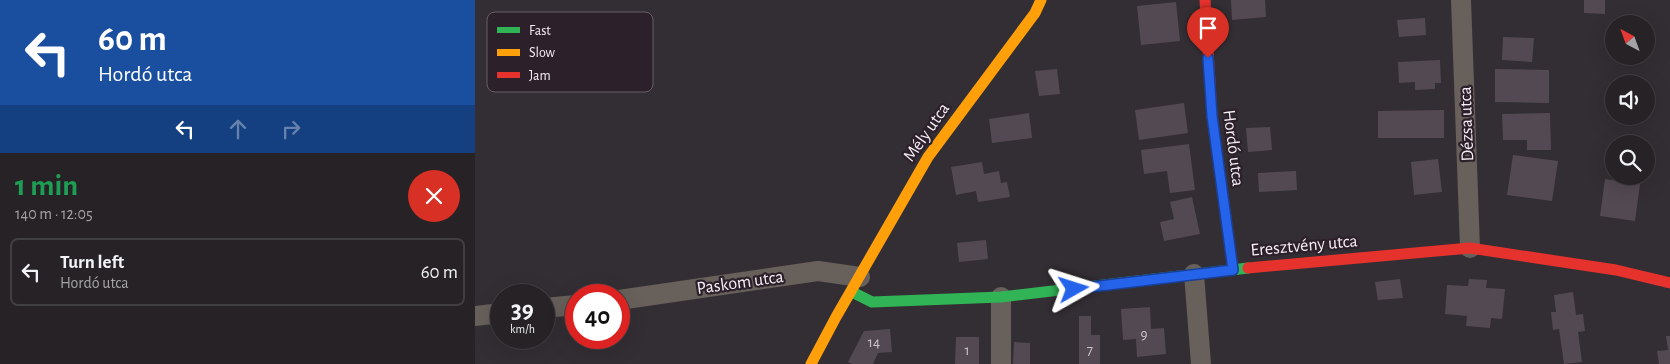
<!DOCTYPE html>
<meta charset="utf-8">
<style>
:root{--surface:#262226;--page:#2e2a2e;--text:#f1f3f6;--muted:#a4a4a7;--line:#423f43}
body{margin:0;font-family:"Alegreya Sans",sans-serif;background:var(--page);color:var(--text);height:100vh;display:flex;flex-direction:column;font-size:19px;white-space:nowrap}
*{box-sizing:border-box;margin:0}
p{font-size:16px;color:var(--muted)}
.icon{flex:none;width:28px;height:28px;fill:none;stroke:currentColor;stroke-width:2;stroke-linecap:round;stroke-linejoin:round}
.map{position:relative;flex:1;overflow:hidden}
.panel{display:flex;flex-direction:column;background:var(--surface);width:475px}
.panel>*{flex:none}
.guide{background:#1a4fa0;color:#fff;overflow:hidden}
.needle{width:32px;rotate:319deg}
.buttons{position:absolute;left:1130px;top:15px;display:grid;gap:10px}
.buttons a{display:grid;place-items:center;width:50px;height:50px;border-radius:50%;background:var(--surface);box-shadow:0 5px 20px #0002,0 0 0 1px var(--line);font-size:25px}
.speed{position:absolute;left:15px;top:284px;display:flex;gap:10px;font-size:25px;font-weight:700;text-align:center}
.speed>*{display:grid;place-content:center;width:65px;height:65px;border-radius:50%;background:var(--surface);box-shadow:0 5px 20px #0002,0 0 0 1px var(--line);line-height:1}
.speed small{font-size:12px;font-weight:400}
.speed .limit{border:8px solid #d22;background:#fff;color:#111}
.pin{position:absolute;display:grid;place-items:center;width:42px;height:42px;color:#fff;margin:-51px -21px;border-radius:50% 50% 50% 0;rotate:-45deg;box-shadow:0 0 5px #0007}
.pin .icon{rotate:45deg}
.me{position:absolute;width:55px;margin:-28px;rotate:84deg;stroke-linejoin:round;filter:drop-shadow(0 0 4px #0008)}
.turn{display:flex;align-items:center;gap:18px;height:105px;padding:0 15px;font-size:22px}
.turn .icon{width:65px;height:65px;stroke-width:2.5}
.turn b{display:block;font-size:35px;line-height:42px}
.lanes{display:flex;align-items:center;height:48px;padding:0 15px;background:#0003;justify-content:center;gap:25px;direction:ltr}
.lanes .off{opacity:.35}
.round{display:grid;place-items:center;flex:none;width:52px;height:52px;border-radius:26px;background:var(--page)}
.head{display:flex;align-items:center;justify-content:space-between;height:85px;padding:0 15px}
h1{font-size:30px;font-weight:700;line-height:38px;color:#1e9e55}
ul{padding:0;list-style:none}
li{display:flex;align-items:center;gap:15px;height:68px;margin:0 10px 8px;padding:0 5px;border:2px solid var(--line);border-radius:8px}
li div{flex:1}
li b{display:block;font-size:19px}
li em{font-style:normal}
main{display:flex;flex:1;min-height:0}
.map>svg:first-child{display:block}
</style>
<main>
<section class="panel">
<div class="guide">
<div class="turn"><svg class="icon" aria-label="left" viewBox="0 0 24 24"><path d="M17 20v-9H6M10 6l-5 5 5 5"/></svg><div><b>60 m</b>Hordó utca</div></div>
<div class="lanes"><svg class="icon" aria-label="left" viewBox="0 0 24 24"><path d="M17 20v-9H6M10 6l-5 5 5 5"/></svg><svg class="icon off" aria-label="ahead" viewBox="0 0 24 24"><path d="M12 20V5M6 11l6-6 6 6"/></svg><svg class="icon off" aria-label="right" viewBox="0 0 24 24"><path d="M7 20v-9h11M14 6l5 5-5 5"/></svg></div>
</div>
<div class="head"><div><h1>1 min</h1><p>140 m · 12:05</p></div><a class="round" style="background:#d93025;color:#fff"><svg class="icon" aria-label="close" viewBox="0 0 24 24"><path d="M6 6l12 12M18 6L6 18"/></svg></a></div>
<ul>
<li><svg class="icon" aria-label="left" viewBox="0 0 24 24"><path d="M17 20v-9H6M10 6l-5 5 5 5"/></svg><div><b>Turn left</b><p>Hordó utca</p></div><em>60 m</em></li>
</ul>
</section>
<div class="map">
<svg width="1195" height="364" viewBox="0 0 1195 364">
<rect width="100%" height="100%" fill="#332e33"/>
<!-- building -->
<path fill="#534953" d="M756 0H790L791 17 757 20Z
M1109 0H1130V14L1109 13Z
M701 2 705 41 666 45 662 6Z
M950 18 951 35 924 37 922 20Z
M1028 37 1059 38 1057 62 1027 60Z
M965 60 966 83H960V89L940 90V82L924 83 923 62Z
M582 69 585 94 564 96 560 71Z
M1020 69 1074 70V103L1020 102Z
M709 103 713 133 664 140 660 110Z
M969 110V138H903V111Z
M554 113 557 138 517 143 514 119Z
M1075 113 1076 150H1052V140H1028L1027 114Z
M795 127 797 150 773 152 771 128Z
M714 144 720 190 695 193 692 171 669 174 666 150Z
M1038 155 1083 161 1077 201 1032 195Z
M963 159 967 192 939 195 936 162Z
M507 162 509 174 524 171 526 183 532 182 535 197 503 202 501 191 481 195 476 167Z
M821 171 822 190 784 192 783 173Z
M1130 179 1165 184 1160 221 1125 216Z
M717 197 725 234 689 241 685 222 699 219 695 202Z
M511 240 513 259 484 262 482 243Z
M925 279 928 298 903 300 900 282Z
M994 279 1012 280 1011 288 1030 289 1027 319 1016 318 1015 328 991 326 992 316 970 314 972 285 993 286Z
M1098 292 1101 315 1108 314 1110 331 1103 332 1107 362 1089 364 1084 329 1078 330 1076 312H1081L1079 295Z
M675 307 676 329 689 328 691 354 662 357 661 339 648 340 646 309Z
M604 316H616V335H625V364H604Z
M415 329 417 352 403 353 398 364H377L373 362 389 331Z
M1191 336H1195V364H1184L1182 351 1193 350Z
M481 337H504V364H480Z
M539 342 555 343V364H538Z"/>
<g fill="none" stroke-linecap="round" stroke-linejoin="round">
<!-- street -->
<path stroke="#67605b" stroke-width="20" d="M986 0 995 248
M719 274 726 364
M144 300 343 271 385 277
M69 308 101 305
M0 316 26 313
M526 364V297"/>
<!-- fast -->
<path stroke="#30b455" stroke-width="11" d="M377 292 397 302 526 297 773 268"/>
<!-- slow -->
<path stroke="#ff9f0a" stroke-width="11" d="M336 364 361 317 453 157 560 13 566 0"/>
<!-- jam -->
<path stroke="#e5322d" stroke-width="11" d="M730 0 737 116 758 269
M773 268 995 248 1141 270 1195 283"/>
</g>
<g fill="none" stroke-linecap="round" stroke-linejoin="round">
<!-- route casing -->
<g stroke="#184099" stroke-width="12">
<path id="route" d="M599 289 758 270 737 116 733 58"/>
</g>
<!-- route -->
<use href="#route" stroke="#2563eb" stroke-width="9"/>
</g>
<g text-anchor="middle" stroke-width="4.5" stroke-linejoin="round" paint-order="stroke">
<!-- number labels -->
<g font-size="15" fill="#cdc5cc">
<text x="669" y="339">9</text>
<text x="399" y="347">14</text>
<text x="492" y="355">1</text>
<text x="615" y="355">7</text>
</g>
<!-- street labels -->
<g font-size="18" fill="#f6eef5" stroke="#2c212b">
<text transform="translate(991 124) rotate(-92)" y="6">Dézsa utca</text>
<text transform="translate(451 132) rotate(-55)" y="6">Mély utca</text>
<text transform="translate(759 148) rotate(83)" y="6">Hordó utca</text>
<text transform="translate(829 245) rotate(-5)" y="6">Eresztvény utca</text>
<text transform="translate(265 282) rotate(-8)" y="6">Paskom utca</text>
</g>
</g>
<!-- legend -->
<rect x="12" y="12" width="166" height="80" rx="8" fill="#2c212b" stroke="#695e68" stroke-width="1"/>
<rect x="22" y="27" width="23" height="6" fill="#30b455"/>
<rect x="22" y="49" width="23" height="7" fill="#ff9f0a"/>
<rect x="22" y="72" width="23" height="6" fill="#e5322d"/>
<g font-size="14" fill="#f6eef5">
<text x="54" y="35">Fast</text>
<text x="54" y="57">Slow</text>
<text x="54" y="80">Jam</text>
</g>
</svg>
<div class="buttons">
<a><svg class="needle" viewBox="-14 -14 28 28"><path d="M0-13l5 13h-10z" fill="#e53935"/><path d="M0 13l5-13h-10z" fill="#a4a4a7"/></svg></a>
<a><svg class="icon" aria-label="sound" viewBox="0 0 24 24"><path d="M4 9h4l5-4v14l-5-4H4zM17 9q2 3 0 6"/></svg></a>
<a><svg class="icon" aria-label="search" viewBox="0 0 24 24"><circle cx="10" cy="10" r="6"/><path d="M15 15l6 6"/></svg></a>
</div>
<div class="speed"><div>39<small>km/h</small></div><div class="limit">40</div></div>
<div class="pin" style="left:733px;top:58px;background:#d93025"><svg class="icon" aria-label="arrive" viewBox="0 0 24 24"><path d="M6 21V4h12l-3 4 3 4H6"/></svg></div>
<svg class="me" style="left:599px;top:289px" viewBox="-20 -20 40 40"><path d="M0-17L14 15 0 8-14 15z" fill="#2563eb" stroke="#fff" stroke-width="4"/></svg>
</div>
</main>
